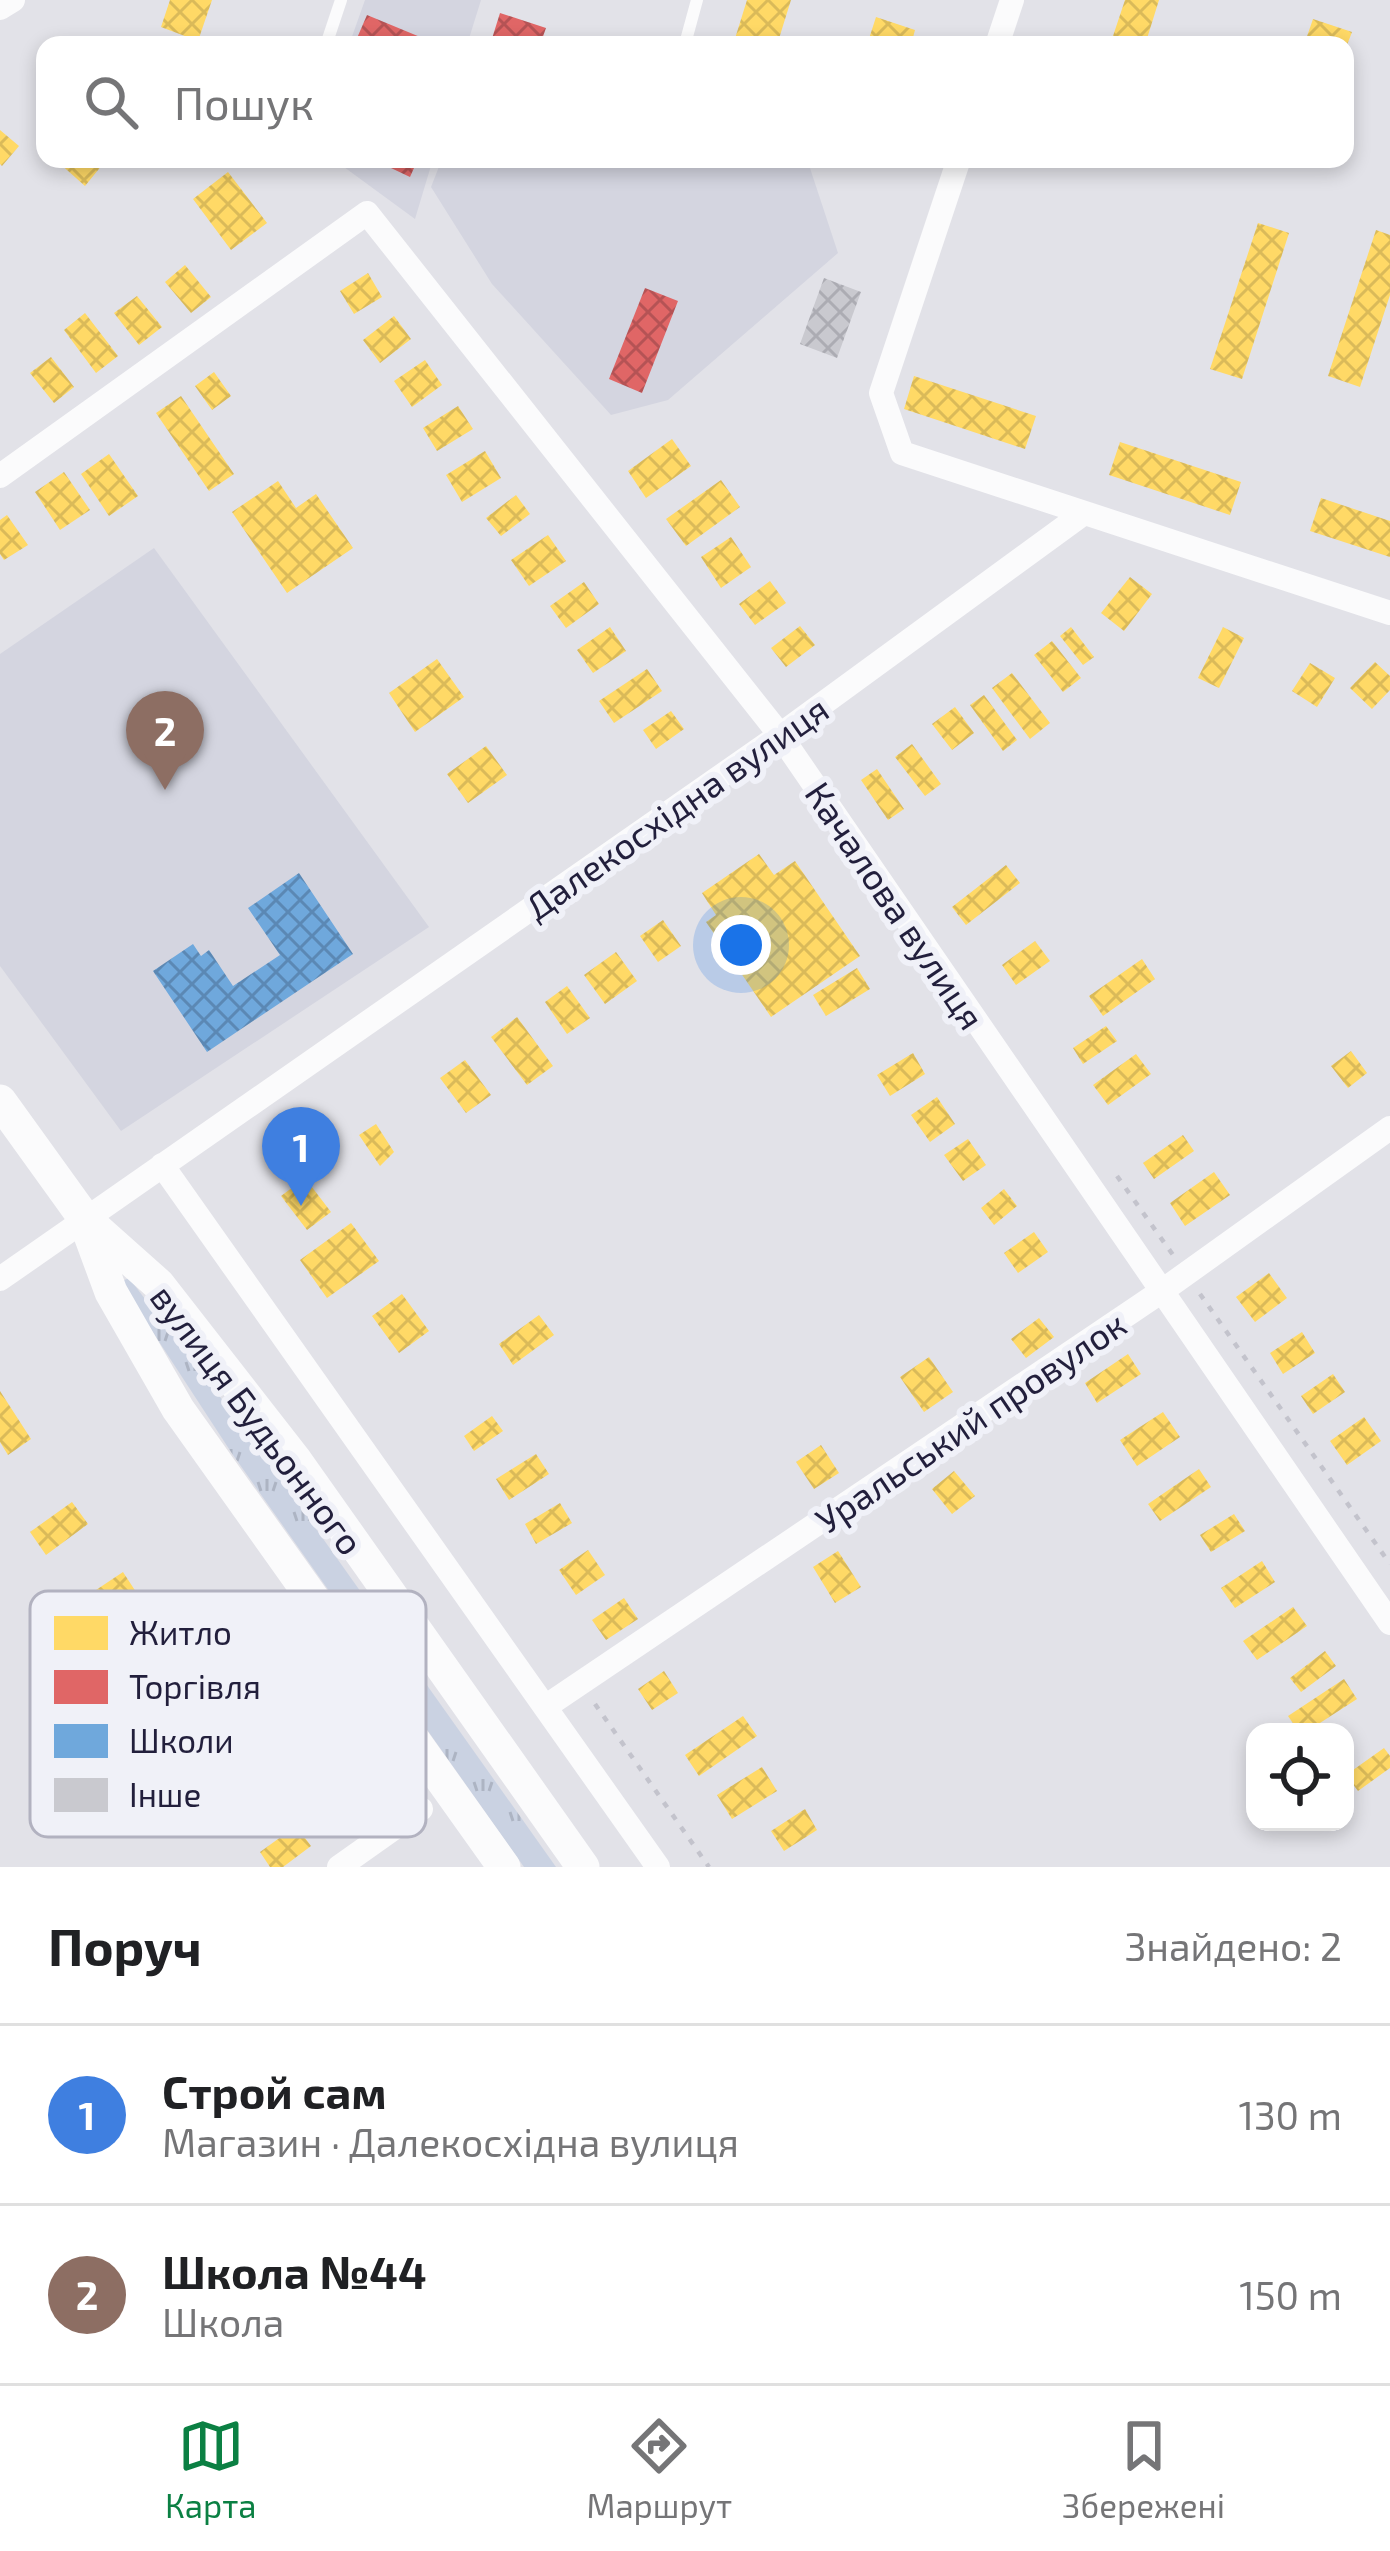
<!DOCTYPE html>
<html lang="uk">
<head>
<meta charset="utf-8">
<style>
	:root { --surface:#fff; --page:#f2f2f2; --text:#202124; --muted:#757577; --line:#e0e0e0; --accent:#0b8043 }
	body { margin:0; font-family:"Exo 2",sans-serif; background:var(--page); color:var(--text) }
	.controls { position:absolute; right:36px; bottom:36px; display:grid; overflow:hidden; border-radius:24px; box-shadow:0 6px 18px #0003 }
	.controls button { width:108px; height:108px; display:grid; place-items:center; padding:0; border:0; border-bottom:3px solid var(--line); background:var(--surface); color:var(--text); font:60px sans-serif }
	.you { position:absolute; left:741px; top:945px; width:42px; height:42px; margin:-30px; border:9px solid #fff; border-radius:50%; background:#1a73e8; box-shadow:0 0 0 18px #1a73e833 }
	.badge { display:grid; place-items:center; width:78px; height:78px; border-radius:50%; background:var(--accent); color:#fff; font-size:39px; font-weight:700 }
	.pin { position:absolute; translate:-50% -99px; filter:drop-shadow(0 3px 6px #0008) }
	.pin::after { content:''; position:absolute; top:63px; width:42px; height:36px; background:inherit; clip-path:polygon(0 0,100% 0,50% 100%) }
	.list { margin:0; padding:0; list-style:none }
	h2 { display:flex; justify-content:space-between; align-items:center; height:156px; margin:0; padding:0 48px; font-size:51px }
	h2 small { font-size:39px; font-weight:400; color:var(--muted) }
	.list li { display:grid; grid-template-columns:78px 1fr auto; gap:36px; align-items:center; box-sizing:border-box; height:180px; padding:0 48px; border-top:3px solid var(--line) }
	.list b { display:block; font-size:45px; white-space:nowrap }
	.list p { margin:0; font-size:39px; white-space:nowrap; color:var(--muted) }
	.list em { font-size:39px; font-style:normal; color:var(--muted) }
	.icon { flex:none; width:66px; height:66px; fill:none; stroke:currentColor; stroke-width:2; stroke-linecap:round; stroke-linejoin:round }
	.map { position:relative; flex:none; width:1390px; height:1867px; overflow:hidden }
	.search { position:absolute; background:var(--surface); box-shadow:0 6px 18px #0003; left:36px; right:36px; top:36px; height:132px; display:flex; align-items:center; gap:30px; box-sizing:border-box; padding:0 42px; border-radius:24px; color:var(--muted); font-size:45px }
	.sheet { height:516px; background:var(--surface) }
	nav { display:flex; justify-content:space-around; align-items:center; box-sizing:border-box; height:168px; border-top:3px solid var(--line); background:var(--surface); font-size:33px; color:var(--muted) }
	nav a { display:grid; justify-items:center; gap:6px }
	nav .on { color:var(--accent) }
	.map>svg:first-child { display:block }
	.built { fill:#d4d5e0 }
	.grass { fill:url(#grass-tufts) }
	.homes { fill:url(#homes-cross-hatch) }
	.shops { fill:url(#shops-cross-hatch) }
	.schools { fill:url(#schools-cross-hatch) }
	.building { fill:url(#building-cross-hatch) }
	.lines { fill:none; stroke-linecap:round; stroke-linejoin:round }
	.path { stroke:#c3c3cc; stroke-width:4.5; stroke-dasharray:6 9; stroke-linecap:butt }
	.service { stroke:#fbfbfc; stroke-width:12 }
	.minor { stroke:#fbfbfc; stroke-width:24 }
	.secondary { stroke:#fbfbfc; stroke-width:33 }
	.labels { text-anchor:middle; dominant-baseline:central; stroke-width:12; stroke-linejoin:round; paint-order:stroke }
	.street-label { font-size:36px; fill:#221f3c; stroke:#f0f1f8 }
	.key { fill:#f0f1f8; stroke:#b2b2c0; stroke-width:3 }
	.key-label { font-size:33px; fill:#221f3c }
</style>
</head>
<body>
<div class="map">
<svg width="1390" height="1867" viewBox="0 0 1390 1867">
	<defs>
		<pattern id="grass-tufts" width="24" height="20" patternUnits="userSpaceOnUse" patternTransform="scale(3)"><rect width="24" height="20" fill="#cad2e2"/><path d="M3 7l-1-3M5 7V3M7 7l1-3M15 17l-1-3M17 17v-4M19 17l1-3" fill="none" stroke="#adb4c3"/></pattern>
		<pattern id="homes-cross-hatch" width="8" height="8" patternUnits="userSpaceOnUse" patternTransform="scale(3)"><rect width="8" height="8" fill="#ffd966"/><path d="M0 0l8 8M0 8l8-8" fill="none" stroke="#daba59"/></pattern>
		<pattern id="shops-cross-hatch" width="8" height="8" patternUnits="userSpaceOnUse" patternTransform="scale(3)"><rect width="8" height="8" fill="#e06666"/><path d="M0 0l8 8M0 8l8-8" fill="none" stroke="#b55355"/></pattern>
		<pattern id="schools-cross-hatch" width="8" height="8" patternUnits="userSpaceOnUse" patternTransform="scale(3)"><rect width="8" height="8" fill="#6fa8dc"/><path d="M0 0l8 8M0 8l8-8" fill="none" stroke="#5b88b4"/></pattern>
		<pattern id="building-cross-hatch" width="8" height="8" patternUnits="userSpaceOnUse" patternTransform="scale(3)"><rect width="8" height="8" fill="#c9c9cf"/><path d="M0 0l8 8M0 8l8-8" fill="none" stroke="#acacb3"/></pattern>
	</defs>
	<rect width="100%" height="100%" fill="#e2e2e8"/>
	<path class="built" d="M365 0H481L467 45H349Z
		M333 159H433L415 219Z
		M442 159H807L838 253 668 400 611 415 492 284 431 187Z
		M154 548 429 927 121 1131 0 966V654Z"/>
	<path class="grass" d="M129 1278 253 1440 556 1867H524L233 1455 120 1282Z"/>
	<path class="homes" d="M170 0H212L198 41 161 27Z
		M747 0H791L777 45H733Z
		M1125 0H1159L1145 45H1110Z
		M876 17 915 30 911 45H867Z
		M1313 19 1352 32 1347 45H1304Z
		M0 130 19 146 2 166 0 164Z
		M61 159H107L85 186 58 162Z
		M228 172 267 223 231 250 193 199Z
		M1258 223 1289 233 1242 379 1210 369Z
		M1376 230 1390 235V295L1360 387 1328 376Z
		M185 265 211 297 191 313 165 282Z
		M368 273 382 297 354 314 340 291Z
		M137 296 162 327 139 345 114 313Z
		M85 313 118 356 96 373 64 330Z
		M394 316 411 339 380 363 363 340Z
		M51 357 74 387 54 403 30 373Z
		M425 360 442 385 412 407 394 381Z
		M214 372 231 396 212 410 195 386Z
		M914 376 1036 416 1025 449 904 409Z
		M181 396 234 474 209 491 156 413Z
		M458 406 473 429 437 451 423 428Z
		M672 439 691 466 646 498 628 471Z
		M1120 442 1241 482 1230 515 1109 475Z
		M485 451 501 478 462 502 446 475Z
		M109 454 138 496 109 516 81 474Z
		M64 472 90 510 60 530 35 492Z
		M721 480 740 507 686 546 666 519Z
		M278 481 296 508 316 494 353 548 287 593 232 512Z
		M516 495 530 514 501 536 486 518Z
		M1321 498 1390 521V557L1310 531Z
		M7 515 28 545 4 560 0 554V520Z
		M548 535 566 561 529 586 511 560Z
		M731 537 751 567 721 588 701 557Z
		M1130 577 1152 594 1124 631 1101 613Z
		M770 581 786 603 755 625 739 604Z
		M584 582 599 604 566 628 550 606Z
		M800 626 815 645 786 667 771 648Z
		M610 627 626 651 593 673 577 650Z
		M1071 627 1094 657 1083 665 1060 636Z
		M1223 627 1244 638 1219 688 1198 678Z
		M1052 641 1081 678 1063 692 1034 655Z
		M437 659 464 697 415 732 389 693Z
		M1375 662 1390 676V690L1372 709 1350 688Z
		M1310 663 1335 678 1317 707 1292 691Z
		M647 669 662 691 614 723 599 701Z
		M1012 673 1050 723 1030 739 992 688Z
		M984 695 1017 740 1003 751 970 705Z
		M955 707 974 733 952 750 932 724Z
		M671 711 684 729 656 749 643 730Z
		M912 744 941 784 925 796 895 757Z
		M486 746 507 775 468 803 447 774Z
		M877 769 904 809 888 820 861 780Z
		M759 854 774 875 795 861 860 956 771 1017 706 922 716 915 702 893Z
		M1006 865 1020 883 966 925 952 907Z
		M663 920 681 946 658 962 640 936Z
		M1035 941 1050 961 1016 985 1002 965Z
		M616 952 637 981 605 1004 584 975Z
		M1142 959 1155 979 1103 1016 1089 996Z
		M857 968 870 989 826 1016 813 995Z
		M567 986 590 1018 567 1034 545 1002Z
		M517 1017 553 1066 527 1085 491 1037Z
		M1106 1026 1117 1041 1083 1064 1073 1048Z
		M1351 1051 1367 1073 1348 1088 1331 1066Z
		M913 1053 925 1074 890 1096 877 1075Z
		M1136 1054 1151 1074 1108 1105 1093 1085Z
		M465 1060 491 1095 466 1113 440 1078Z
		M937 1097 955 1124 930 1142 911 1115Z
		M376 1124 394 1152 380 1166 359 1135Z
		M1183 1135 1194 1151 1154 1179 1143 1163Z
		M968 1139 986 1165 963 1181 944 1155Z
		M1214 1172 1230 1195 1185 1226 1170 1203Z
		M305 1178 331 1212 307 1230 281 1196Z
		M1004 1189 1017 1206 994 1225 981 1208Z
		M351 1223 379 1261 327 1298 300 1260Z
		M1034 1232 1048 1252 1018 1273 1004 1253Z
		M1269 1273 1287 1298 1255 1322 1236 1297Z
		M402 1294 429 1331 399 1353 372 1316Z
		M539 1315 554 1335 513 1365 499 1344Z
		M1039 1318 1054 1337 1026 1358 1011 1339Z
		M1302 1332 1315 1353 1283 1374 1270 1353Z
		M1128 1354 1141 1374 1097 1403 1085 1383Z
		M929 1357 953 1392 924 1412 900 1377Z
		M1333 1374 1345 1392 1313 1414 1301 1396Z
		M0 1391 31 1439 8 1455 0 1442Z
		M1163 1412 1180 1437 1137 1466 1120 1440Z
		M492 1416 503 1431 474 1451 464 1436Z
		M1364 1417 1381 1441 1347 1465 1330 1441Z
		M821 1445 839 1473 814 1489 796 1462Z
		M536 1454 549 1474 509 1500 496 1479Z
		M1199 1469 1211 1487 1160 1521 1148 1504Z
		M954 1471 975 1496 952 1514 932 1489Z
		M72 1502 88 1524 46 1555 30 1532Z
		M560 1503 572 1523 536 1544 525 1524Z
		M1234 1514 1245 1531 1211 1552 1200 1535Z
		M588 1550 605 1575 576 1595 559 1570Z
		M838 1551 861 1587 835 1603 813 1567Z
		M1262 1561 1275 1582 1235 1608 1221 1588Z
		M123 1572 138 1595 102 1619 87 1596Z
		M624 1598 638 1619 606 1640 592 1620Z
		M1293 1607 1307 1626 1257 1660 1243 1641Z
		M1325 1651 1336 1666 1301 1692 1290 1678Z
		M664 1671 678 1693 652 1710 638 1689Z
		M1344 1679 1357 1699 1306 1732H1299L1288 1716Z
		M743 1716 757 1736 699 1776 685 1755Z
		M1384 1748 1390 1756V1768L1358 1791 1346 1775Z
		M762 1767 777 1791 732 1819 717 1795Z
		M805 1809 817 1830 784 1851 771 1831Z
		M296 1826 311 1846 283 1867H270L260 1852Z"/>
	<path class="shops" d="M500 13 546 28 540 45H490Z
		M367 15 425 39 423 45H354Z
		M372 159H418L410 177Z
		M645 288 678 301 642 393 609 379Z"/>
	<path class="schools" d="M299 873 353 954 207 1052 153 971 193 944 201 956 209 950 233 986 280 955 248 908Z"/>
	<path class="building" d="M824 278 861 292 837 358 800 344Z"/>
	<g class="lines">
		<path class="path" d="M1117 1176 1173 1255
			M1200 1294 1390 1564
			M215 1642 345 1833
			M595 1704 709 1867"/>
		<path class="service" d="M685 44 697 0
			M326 45 341 0"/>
		<path class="minor" d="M0 8 13 0
			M997 45 1012 0
			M959 159 881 393 902 453 1390 613
			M0 476 367 213 780 735 1390 1623
			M162 1165 658 1867
			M0 1279 780 735 1084 513
			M545 1707 1162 1291 1390 1128
			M339 1867 421 1809"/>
		<path class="secondary" d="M0 1101 85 1219 158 1284 296 1461 583 1867
			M87 1227 111 1292 178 1409 504 1867"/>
	</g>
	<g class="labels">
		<g class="street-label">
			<text transform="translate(676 807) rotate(-35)">Далекосхідна вулиця</text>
			<text transform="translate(896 905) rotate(56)">Качалова вулиця</text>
			<text transform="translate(258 1419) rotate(53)">вулиця Будьонного</text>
			<text transform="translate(970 1421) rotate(-34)">Уральський провулок</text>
		</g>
	</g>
	<rect x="30" y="1591" width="396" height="246" rx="18" class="key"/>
	<rect x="54" y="1616" width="54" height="34" fill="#ffd966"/>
	<rect x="54" y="1670" width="54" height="34" fill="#e06666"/>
	<rect x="54" y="1724" width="54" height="34" fill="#6fa8dc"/>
	<rect x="54" y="1778" width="54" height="34" fill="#c9c9cf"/>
	<g class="key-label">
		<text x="129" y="1645">Житло</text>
		<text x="129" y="1699">Торгівля</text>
		<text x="129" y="1753">Школи</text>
		<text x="129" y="1807">Інше</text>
	</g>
</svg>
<div class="controls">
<button><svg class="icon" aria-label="locate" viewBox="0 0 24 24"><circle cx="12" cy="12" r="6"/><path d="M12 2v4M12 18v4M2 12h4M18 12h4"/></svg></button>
</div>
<div class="you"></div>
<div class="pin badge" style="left:301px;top:1206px;background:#3f7fe0">1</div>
<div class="pin badge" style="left:165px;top:790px;background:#8d6e63">2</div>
<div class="search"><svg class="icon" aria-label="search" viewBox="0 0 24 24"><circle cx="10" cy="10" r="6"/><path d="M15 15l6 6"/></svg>Пошук</div>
</div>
<section class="sheet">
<h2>Поруч<small>Знайдено: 2</small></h2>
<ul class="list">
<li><span class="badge" style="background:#3f7fe0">1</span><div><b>Строй сам</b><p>Магазин · Далекосхідна вулиця</p></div><em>130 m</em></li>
<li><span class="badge" style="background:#8d6e63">2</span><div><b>Школа №44</b><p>Школа</p></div><em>150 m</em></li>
</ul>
</section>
<nav>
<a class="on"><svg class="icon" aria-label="map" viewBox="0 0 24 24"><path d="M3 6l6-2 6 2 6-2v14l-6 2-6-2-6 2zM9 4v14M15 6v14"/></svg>Карта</a>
<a><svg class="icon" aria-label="directions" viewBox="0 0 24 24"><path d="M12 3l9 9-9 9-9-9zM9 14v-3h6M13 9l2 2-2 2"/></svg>Маршрут</a>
<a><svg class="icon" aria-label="saved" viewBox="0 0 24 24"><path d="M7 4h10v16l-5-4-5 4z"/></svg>Збережені</a>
</nav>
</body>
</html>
